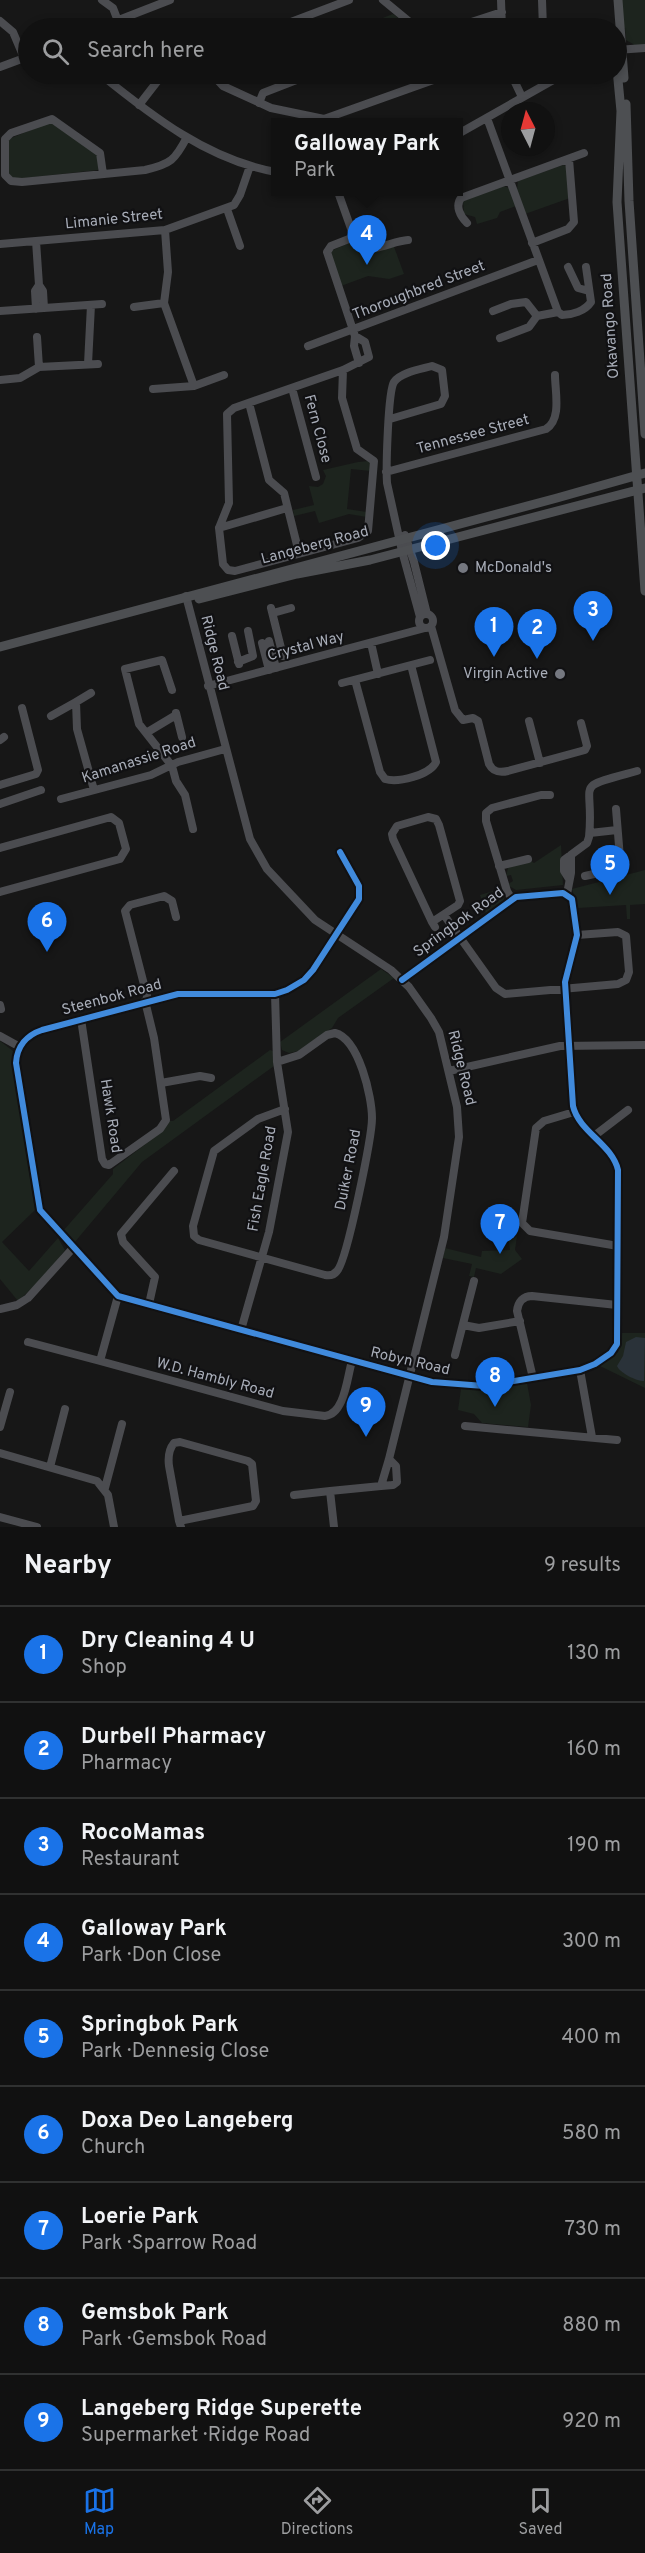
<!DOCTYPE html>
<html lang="en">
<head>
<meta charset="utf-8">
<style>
	:root { --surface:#111; --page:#1a1a1a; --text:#f1f3f6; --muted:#9c9d9f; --line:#303131; --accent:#1a73e8 }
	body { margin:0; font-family:Overpass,sans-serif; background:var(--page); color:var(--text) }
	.compass { position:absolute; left:501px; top:102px; width:54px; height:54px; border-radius:50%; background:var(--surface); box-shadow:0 3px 9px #0003; rotate:354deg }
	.you { position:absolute; left:436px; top:546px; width:21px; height:21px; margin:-15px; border:4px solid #fff; border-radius:50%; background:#1a73e8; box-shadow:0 0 0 9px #1a73e833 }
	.badge { display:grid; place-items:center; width:39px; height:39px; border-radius:50%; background:var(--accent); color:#fff; font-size:20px; font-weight:700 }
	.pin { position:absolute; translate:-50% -50px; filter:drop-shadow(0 2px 3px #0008) }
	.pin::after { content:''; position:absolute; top:32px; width:21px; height:18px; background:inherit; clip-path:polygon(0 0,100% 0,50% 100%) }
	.popup { position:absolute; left:271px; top:118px; width:192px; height:78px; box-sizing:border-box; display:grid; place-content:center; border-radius:0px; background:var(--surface); filter:drop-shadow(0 2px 4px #0005); font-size:20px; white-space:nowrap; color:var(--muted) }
	.popup b { font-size:22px; color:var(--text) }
	.popup::after { content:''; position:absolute; left:50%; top:100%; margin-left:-12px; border:12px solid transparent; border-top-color:var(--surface) }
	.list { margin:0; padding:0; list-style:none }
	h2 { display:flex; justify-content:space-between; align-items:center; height:78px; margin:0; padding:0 24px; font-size:26px }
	h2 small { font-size:20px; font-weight:400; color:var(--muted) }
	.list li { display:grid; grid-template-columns:39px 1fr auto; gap:18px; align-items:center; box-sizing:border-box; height:96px; padding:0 24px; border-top:2px solid var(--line) }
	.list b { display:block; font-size:22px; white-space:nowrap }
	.list p { margin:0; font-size:20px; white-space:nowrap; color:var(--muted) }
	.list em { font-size:20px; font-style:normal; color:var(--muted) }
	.icon { flex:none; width:33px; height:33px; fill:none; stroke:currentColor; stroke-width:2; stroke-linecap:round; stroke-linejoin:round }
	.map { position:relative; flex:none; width:645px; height:1527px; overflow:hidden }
	.search { position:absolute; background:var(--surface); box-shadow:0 3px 9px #0003; left:18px; right:18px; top:18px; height:66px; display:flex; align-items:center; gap:15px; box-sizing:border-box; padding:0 21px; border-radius:33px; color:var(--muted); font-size:22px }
	.sheet { height:942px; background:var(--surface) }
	nav { display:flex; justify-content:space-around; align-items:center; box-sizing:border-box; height:84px; border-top:2px solid var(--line); background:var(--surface); font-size:16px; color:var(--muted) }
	nav a { display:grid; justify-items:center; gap:3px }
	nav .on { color:var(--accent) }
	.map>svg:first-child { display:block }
	.green { fill:#1d241e }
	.water { fill:#2a3239 }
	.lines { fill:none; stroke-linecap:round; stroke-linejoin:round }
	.minor { stroke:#4b4c50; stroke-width:8 }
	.major { stroke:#4d4f52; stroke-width:9 }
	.cycleway-casing { stroke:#111113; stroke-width:10 }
	.cycleway { stroke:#408adc; stroke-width:6 }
	.poi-dot { fill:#757880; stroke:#111113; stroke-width:2 }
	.labels { text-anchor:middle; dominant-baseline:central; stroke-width:4.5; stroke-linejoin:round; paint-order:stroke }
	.street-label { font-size:15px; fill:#a8adb8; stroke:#111113 }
	.poi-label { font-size:15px; fill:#a8adb8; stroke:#111113; text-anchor:start }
</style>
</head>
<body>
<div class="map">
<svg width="645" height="1527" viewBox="0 0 645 1527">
	<rect width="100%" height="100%" fill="#171717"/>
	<path class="green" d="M620 0H645V46H634L633 44 626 40 625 28H623Z
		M393 14 412 28H357Z
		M50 122 96 153 99 159 98 170 15 179 8 176 9 139Z
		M563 165 566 166 570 198 525 214 517 190 518 181Z
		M504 186 509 188 516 206 500 212 497 218 477 224 475 217 464 214 463 201Z
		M349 243 364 251 393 244 404 274 389 279 368 276 341 286 330 256 331 251Z
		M369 461 372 464 371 471 351 469 347 509 367 512V517L349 514 319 523 315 511 294 516 293 510 314 505 309 486 318 487 323 484 326 476 323 470 358 462Z
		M561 845 563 885 516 890 509 886 508 884 513 881 511 875 506 876 508 868 531 861 534 863Z
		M645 870V904L630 905V919H627L626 905 578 908 572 889Z
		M503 888 505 895 503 902 486 914 480 895Z
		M381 969 394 978 338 1018 332 1028 298 1051 289 1053 282 1050 280 1042Z
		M0 1041 13 1051 12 1062 35 1210 2 1242 29 1271 58 1238 65 1250 45 1276 18 1301 0 1279Z
		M270 1050 273 1051 274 1066 142 1162 74 1243 63 1231 113 1174V1169L160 1133 169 1121H173Z
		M517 1236 515 1250 522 1259 501 1274 476 1268 474 1277 469 1276 472 1264 443 1258 445 1248 481 1257 482 1251 510 1250 509 1241Z
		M621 1333H645V1388L600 1366 618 1352Z
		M527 1383 531 1405 528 1427 482 1423 474 1414 458 1410 461 1389 487 1390Z"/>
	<path class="water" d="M636 1337 645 1338 644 1381C636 1381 620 1373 617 1366L623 1356 626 1342Z"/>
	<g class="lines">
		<path class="minor" d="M102 0 113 8 118 21
			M383 0 417 28
			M501 0 502 28
			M542 0 543 28
			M0 21 13 32 24 58
			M98 28 170 0
			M275 28 349 0
			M453 28 502 12
			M616 50 645 48
			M0 67 27 57
			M100 74C152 116 208 160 276 172
			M212 74 223 86 271 108 324 119 439 78 443 74
			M511 74 522 97
			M259 103 263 93 312 74
			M139 105 163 74
			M487 118 558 312 537 316 529 327 500 338
			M458 134 564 74
			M103 174 100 153 52 119 11 133 5 139V175L11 181 22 182 145 170C171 164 175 160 187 137
			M338 192 354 237 361 246C375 253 392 241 408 240
			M227 209 240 246
			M467 223C460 216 455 206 461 198L584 153
			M165 230 168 272 164 303 194 386
			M532 243 568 229 574 222 569 159
			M0 244 165 230 234 205 240 195 250 166
			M568 267 578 288 589 291
			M39 285 43 291 44 308
			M134 307 164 303
			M36 309 35 291 39 285 36 241
			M0 311 102 304
			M493 311 511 304 526 302 537 316
			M558 312 562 315C572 315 585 311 591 302L586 267
			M355 336 354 346 359 363
			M37 337 39 367
			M308 346 538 260
			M88 364 91 305
			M343 370 342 398 357 449 374 461 368 531 358 538 235 571 228 570 223 564 219 528 229 503 227 414 234 408 343 370 369 357 365 342 355 336 327 252 331 246 354 237
			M0 380 20 378 39 367 98 364
			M292 388 316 477
			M153 389 194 386 224 375
			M249 403 269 480 284 493 299 553
			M390 419 441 404 445 396 442 370 432 366C422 369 401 372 394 382 388 391 386 468 387 483L402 551 420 617
			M386 472 546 429C562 419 555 392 555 375
			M219 528 287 508
			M405 535 414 562 427 614
			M186 596 250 839 267 869 315 920 391 970 409 987 431 1018 439 1032 457 1107 459 1137 444 1237 389 1459 381 1486 330 1491 334 1527
			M271 608 283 656
			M273 613 291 608
			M419 621a7 7 0 1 1 14 0a7 7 0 1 1-14 0Z
			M431 626 455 710 463 720 473 718 478 721 489 764C493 772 499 773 508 771L585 750 587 746 581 723
			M232 636 239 664
			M269 641 276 668
			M262 643 269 670
			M371 643 378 674
			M238 662 253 656 248 631
			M355 680 380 772 385 779C398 783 430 775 436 762L411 665
			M342 683 430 660
			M208 686 425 628
			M172 690 162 660 125 669 139 724 172 766 176 781 185 795 193 829
			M91 693 76 702 77 729 94 790
			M176 713 182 737
			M51 716 76 702
			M529 721 540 763
			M146 733 176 715
			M0 740 4 737
			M0 785 36 774 38 770 22 708
			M61 799 151 775 178 762 225 749
			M0 804 41 790
			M590 833 617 830
			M0 848 111 817 119 823 126 849 120 859 0 892
			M340 852 359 886V899L313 970 304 980 287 990 275 994H178L42 1030C27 1035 17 1046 16 1063L40 1210 118 1296 432 1382 484 1386 580 1370 595 1364 611 1353 617 1344 618 1170C612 1144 579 1132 573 1106L565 982 577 935 572 899 563 893 516 897 402 980
			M499 866 528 859
			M585 876 612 870 619 866 620 858 616 809
			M569 879 564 871V860L587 843 589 837C595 779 570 789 637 771
			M567 894 571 873V855
			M512 899 507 891 486 821V813L492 808 541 795H550
			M444 915 496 988 505 994 618 984 626 980 629 972 626 936 618 932 577 935
			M432 922 458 905 460 901 439 825 436 819 428 817 397 826 392 834 393 839 432 922 435 927
			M148 1000 125 911 130 905 164 896 172 901 176 917
			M0 1005 1 1009
			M81 1019 102 1159 105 1164 109 1165 160 1129 166 1120 154 1038 145 1001
			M0 1036 20 1047
			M277 1062 299 1055 327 1035 335 1033C359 1039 372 1097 372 1118 372 1136 347 1261 337 1271 334 1275 330 1276 325 1275L199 1240 194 1236 193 1226 214 1151 258 1119 285 1109
			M449 1071 560 1046 645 1045
			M161 1083 200 1076 211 1078
			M574 1112 544 1121 536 1128 522 1223 530 1231 618 1246
			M594 1136 628 1110
			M118 1296 100 1361 283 1411 325 1416C345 1414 347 1377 352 1361
			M149 1304 155 1277 123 1242 121 1234 174 1171
			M0 1309 17 1305 28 1298 73 1248
			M463 1325 479 1328 520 1321
			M241 1330 269 1232 288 1132 277 1062 275 994
			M28 1342 100 1361
			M455 1355 474 1281
			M580 1370 592 1437
			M533 1378 517 1311C518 1302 523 1296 532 1296L617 1305
			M465 1426 617 1440
			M0 1427 10 1392
			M0 1453 97 1481 108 1495 114 1527
			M50 1467 65 1409
			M381 1486 393 1485 397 1482 396 1466 389 1459
			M105 1488 122 1424
			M294 1495 330 1491
			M0 1517 37 1527
			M179 1521 253 1506 256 1501 252 1464 248 1461 180 1442 174 1443C169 1449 168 1458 169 1466L179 1521 181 1527"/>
		<path class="major" d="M618 0 624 78
			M616 59 621 111 617 202 645 591
			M626 104 629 201 645 434
			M199 599 297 574 370 560 645 488
			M0 647 557 498 645 473"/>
		<defs>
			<path id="cycleway" d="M340 852 359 886V899L313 970 304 980 287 990 275 994H178L42 1030C27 1035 17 1046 16 1063L40 1210 118 1296 432 1382 484 1386 580 1370 595 1364 611 1353 617 1344 618 1170C612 1144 579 1132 573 1106L565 982 577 935 572 899 563 893 516 897 402 980"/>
		</defs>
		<use href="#cycleway" class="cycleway-casing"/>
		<use href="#cycleway" class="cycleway"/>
	</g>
	<g class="poi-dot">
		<circle cx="463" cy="568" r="6"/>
		<circle cx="560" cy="674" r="6"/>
	</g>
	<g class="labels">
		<g class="street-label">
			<text transform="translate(114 220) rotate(-6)">Limanie Street</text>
			<text transform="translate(419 291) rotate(-21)">Thoroughbred Street</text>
			<text transform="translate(611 326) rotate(-94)">Okavango Road</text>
			<text transform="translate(317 429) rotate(75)">Fern Close</text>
			<text transform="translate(473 435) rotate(-15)">Tennessee Street</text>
			<text transform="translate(315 546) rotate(-15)">Langeberg Road</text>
			<text transform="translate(306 647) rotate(-15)">Crystal Way</text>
			<text transform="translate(214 653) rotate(76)">Ridge Road</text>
			<text transform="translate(139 761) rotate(-18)">Kamanassie Road</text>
			<text transform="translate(459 923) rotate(-36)">Springbok Road</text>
			<text transform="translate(112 998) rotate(-15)">Steenbok Road</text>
			<text transform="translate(461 1068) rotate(76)">Ridge Road</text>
			<text transform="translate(110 1116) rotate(81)">Hawk Road</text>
			<text transform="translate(349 1170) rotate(-79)">Duiker Road</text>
			<text transform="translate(263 1179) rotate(-80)">Fish Eagle Road</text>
			<text transform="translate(410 1362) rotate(13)">Robyn Road</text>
			<text transform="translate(215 1379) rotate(15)">W.D. Hambly Road</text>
		</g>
		<g class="poi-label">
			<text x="475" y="568">McDonald's</text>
			<text x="548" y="674" text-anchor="end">Virgin Active</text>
		</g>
	</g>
</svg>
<svg class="compass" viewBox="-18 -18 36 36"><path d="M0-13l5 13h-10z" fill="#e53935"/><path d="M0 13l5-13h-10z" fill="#9c9d9f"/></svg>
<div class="you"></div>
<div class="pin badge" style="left:494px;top:657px">1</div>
<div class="pin badge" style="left:537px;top:659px">2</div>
<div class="pin badge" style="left:593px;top:641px">3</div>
<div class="pin badge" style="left:367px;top:265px">4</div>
<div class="popup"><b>Galloway Park</b>Park</div>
<div class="pin badge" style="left:610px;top:895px">5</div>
<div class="pin badge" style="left:47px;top:952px">6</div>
<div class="pin badge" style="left:500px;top:1254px">7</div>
<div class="pin badge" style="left:495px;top:1407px">8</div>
<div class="pin badge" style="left:366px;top:1437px">9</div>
<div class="search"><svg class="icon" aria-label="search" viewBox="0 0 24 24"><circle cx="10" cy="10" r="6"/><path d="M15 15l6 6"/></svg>Search here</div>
</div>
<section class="sheet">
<h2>Nearby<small>9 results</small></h2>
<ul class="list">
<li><span class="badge">1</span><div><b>Dry Cleaning 4 U</b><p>Shop</p></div><em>130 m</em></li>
<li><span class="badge">2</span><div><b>Durbell Pharmacy</b><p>Pharmacy</p></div><em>160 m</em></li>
<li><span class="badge">3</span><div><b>RocoMamas</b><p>Restaurant</p></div><em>190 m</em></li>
<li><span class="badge">4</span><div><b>Galloway Park</b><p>Park · Don Close</p></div><em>300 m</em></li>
<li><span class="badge">5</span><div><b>Springbok Park</b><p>Park · Dennesig Close</p></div><em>400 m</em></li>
<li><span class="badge">6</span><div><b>Doxa Deo Langeberg</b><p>Church</p></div><em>580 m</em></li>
<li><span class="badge">7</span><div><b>Loerie Park</b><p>Park · Sparrow Road</p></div><em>730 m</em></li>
<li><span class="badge">8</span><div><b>Gemsbok Park</b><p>Park · Gemsbok Road</p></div><em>880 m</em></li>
<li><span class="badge">9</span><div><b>Langeberg Ridge Superette</b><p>Supermarket · Ridge Road</p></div><em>920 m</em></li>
</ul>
</section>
<nav>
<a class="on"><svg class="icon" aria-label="map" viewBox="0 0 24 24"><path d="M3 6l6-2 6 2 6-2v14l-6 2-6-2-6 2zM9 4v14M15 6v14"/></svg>Map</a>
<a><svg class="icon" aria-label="directions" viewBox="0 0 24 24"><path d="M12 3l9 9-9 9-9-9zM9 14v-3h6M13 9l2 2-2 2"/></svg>Directions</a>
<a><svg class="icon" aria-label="saved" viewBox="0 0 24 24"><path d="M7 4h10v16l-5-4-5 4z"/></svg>Saved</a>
</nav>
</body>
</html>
